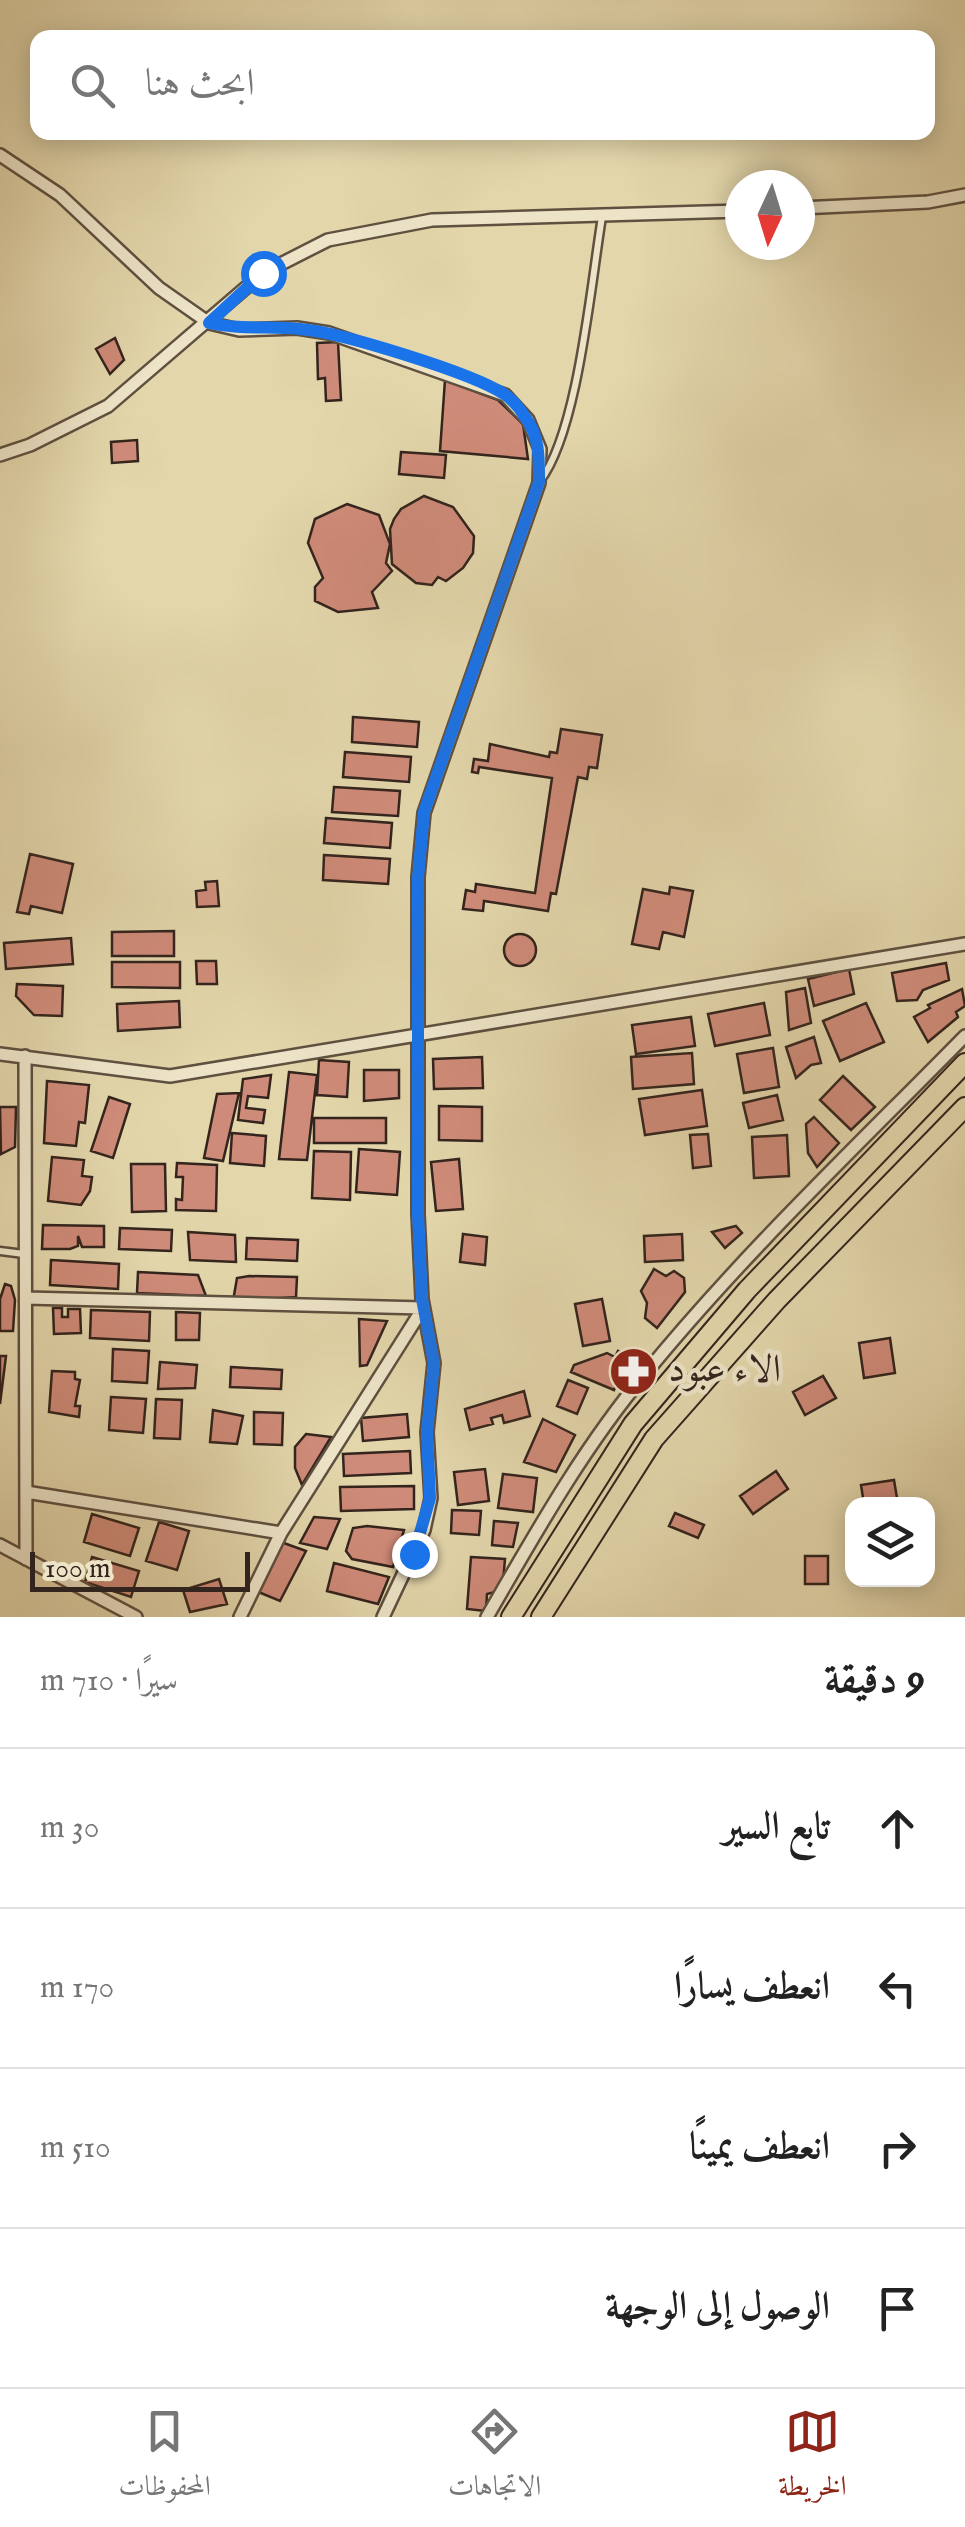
<!DOCTYPE html>
<html lang="ar">
<head>
<meta charset="utf-8">
<style>
	:root { --surface:#fff; --page:#f6f6f6; --text:#222; --muted:#767676; --line:#e0e0e0; --accent:#8f2418 }
	body { margin:0; font-family:"IM FELL English",Amiri,serif; background:var(--page); color:var(--text); direction:rtl }
	.controls { position:absolute; right:30px; bottom:30px; display:grid; overflow:hidden; border-radius:20px; box-shadow:0 5px 25px #0003 }
	.controls button { width:90px; height:90px; display:grid; place-items:center; padding:0; border:0; border-bottom:2px solid var(--line); background:var(--surface); color:var(--text); font:50px sans-serif }
	.compass { position:absolute; left:725px; top:170px; width:90px; height:90px; border-radius:50%; background:var(--surface); box-shadow:0 5px 25px #0003; rotate:184deg }
	.scale { position:absolute; left:30px; bottom:25px; width:220px; box-sizing:border-box; padding-left:10px; border:5px solid #33241d; border-top:0; font-size:28px; line-height:35px; white-space:nowrap; color:#33241d; -webkit-text-stroke:8px #ede4c8; paint-order:stroke }
	.stop { position:absolute; width:30px; height:30px; margin:-22px; border:8px solid #1a73e8; border-radius:50%; background:#fff }
	.stop.end { background:#1a73e8; border-color:#fff; box-shadow:0 2px 10px #0008 }
	.list { margin:0; padding:0; list-style:none }
	h2 { display:flex; justify-content:space-between; align-items:center; height:130px; margin:0; padding:0 40px; font-size:42px }
	h2 small { font-size:32px; font-weight:400; color:var(--muted) }
	.list li { display:grid; grid-template-columns:65px 1fr auto; gap:30px; align-items:center; box-sizing:border-box; height:160px; padding:0 40px; border-top:2px solid var(--line) }
	.list b { display:block; font-size:38px; white-space:nowrap }
	.list em { font-size:32px; font-style:normal; color:var(--muted) }
	.icon { flex:none; width:55px; height:55px; fill:none; stroke:currentColor; stroke-width:2; stroke-linecap:round; stroke-linejoin:round }
	.map { position:relative; flex:none; width:965px; height:1617px; overflow:hidden; direction:ltr }
	.search { position:absolute; background:var(--surface); box-shadow:0 5px 25px #0003; left:30px; right:30px; top:30px; height:110px; display:flex; align-items:center; gap:25px; box-sizing:border-box; padding:0 35px; border-radius:20px; color:var(--muted); font-size:38px }
	.sheet { height:770px; background:var(--surface) }
	nav { display:flex; justify-content:space-around; align-items:center; box-sizing:border-box; height:140px; border-top:2px solid var(--line); background:var(--surface); font-size:28px; color:var(--muted) }
	nav a { display:grid; justify-items:center; gap:5px }
	nav .on { color:var(--accent) }
	.map>svg:first-child { display:block }
	.building { fill:#cf8b79; stroke:#33241d; stroke-width:2.5 }
	.lines { fill:none; stroke-linecap:round; stroke-linejoin:round }
	.service-casing { stroke:#5f5040; stroke-width:11 }
	.minor-casing { stroke:#5f5040; stroke-width:16 }
	.primary-casing { stroke:#33241d; stroke-width:22 }
	.service { stroke:#ede4c8; stroke-width:6 }
	.minor { stroke:#ede4c8; stroke-width:11 }
	.primary { stroke:#e3d6ab; stroke-width:18 }
	.route { stroke:#1a73e8; stroke-width:12 }
	.labels { text-anchor:middle; dominant-baseline:central; stroke-width:9; stroke-linejoin:round; paint-order:stroke }
	.poi-label { font-size:38px; fill:#33241d; stroke:#ede4c8; text-anchor:start }
</style>
</head>
<body>
<div class="map">
<svg width="965" height="1617" viewBox="0 0 965 1617">
	<rect width="100%" height="100%" fill="#e3d6ab"/>
	<filter id="stains"><feTurbulence type="fractalNoise" baseFrequency=".002" numOctaves="4"/><feColorMatrix values="0 0 0 0 .2 0 0 0 0 .09 0 0 0 0 .02 0 0 0 .5 -.17"/></filter>
	<radialGradient id="worn" r=".72"><stop offset=".6" stop-color="#630" stop-opacity="0"/><stop offset="1" stop-color="#630" stop-opacity=".3"/></radialGradient>
	<path class="building" d="M115 338 124 360 110 374 96 349Z
		M338 342 341 400 326 401 325 378 318 379 317 343Z
		M445 380 498 400 523 424 528 459 440 451Z
		M137 440 138 461 112 463 111 442Z
		M401 452 446 455 444 478 399 474Z
		M424 496 453 507 474 536 473 553 463 568 446 581 438 577 432 585 416 583 392 564 390 529 394 519 401 509Z
		M347 504 379 515 390 544 386 563 392 571 372 592 378 608 338 612 315 601V587L323 578 308 543 315 519Z
		M353 717 419 722 417 747 352 742Z
		M561 729 602 735 597 768 589 767 587 779 578 777 556 894 551 893 548 911 484 901 483 911 463 909 466 890 475 892 476 884 535 893 552 778 479 767 478 773 472 772 474 759 488 761 490 744 549 757 550 752 557 753Z
		M345 752 411 757 409 782 343 777Z
		M334 787 400 791 398 816 332 812Z
		M326 818 392 823 390 848 324 843Z
		M30 854 73 864 62 913 31 906 29 914 17 912Z
		M324 855 390 859 388 884 323 880Z
		M217 881 219 906 197 907 196 891 206 890 205 882Z
		M670 887 693 891 684 937 663 932 659 949 632 944 643 889 669 894Z
		M174 931V956H112V932Z
		M504 950a16 16 0 1 1 32 0a16 16 0 1 1-32 0Z
		M71 938 73 964 6 969 4 943Z
		M196 961H216L217 984H197Z
		M112 962H180V988L112 987Z
		M946 963 949 980 923 990 917 1000 897 1001 892 973Z
		M849 969 854 994 814 1006 808 979Z
		M17 984 63 986 62 1016 34 1015 16 996Z
		M805 988 811 1023 789 1030 786 992Z
		M962 989 965 1006 956 1012 958 1017 928 1042 914 1017 930 1008 928 1005Z
		M179 1001 180 1027 118 1031 117 1004Z
		M764 1003 770 1035 715 1046 708 1014Z
		M866 1003 884 1042 840 1061 823 1021Z
		M691 1017 695 1046 636 1054 632 1025Z
		M814 1037 821 1063 811 1065 796 1078 786 1047Z
		M773 1048 779 1087 744 1093 737 1054Z
		M692 1053 694 1084 633 1089 631 1057Z
		M482 1057 483 1088 434 1089 433 1059Z
		M319 1060 349 1062 347 1097 317 1095Z
		M364 1070H399V1098L364 1101Z
		M289 1072 317 1075 307 1160 279 1159Z
		M271 1075 268 1098 248 1096 246 1108 265 1110 263 1123 238 1120 243 1079Z
		M843 1076 875 1107 851 1130 820 1100Z
		M47 1081 89 1085 85 1123 79 1122 76 1146 44 1143Z
		M702 1090 707 1126 645 1135 639 1099Z
		M239 1093 223 1161 204 1158 217 1094Z
		M777 1095 783 1120 749 1128 743 1103Z
		M109 1097 130 1104 113 1158 91 1151Z
		M439 1106 482 1107V1141L439 1140Z
		M0 1107H16L15 1147 1 1154Z
		M814 1117 839 1143 817 1167 808 1153 806 1124Z
		M314 1118H386V1143H314Z
		M232 1133 266 1136 264 1166 230 1163Z
		M708 1134 711 1166 693 1168 690 1135Z
		M787 1135 789 1176 754 1178 752 1137Z
		M359 1149 400 1152 397 1195 356 1192Z
		M314 1151 351 1152 350 1200 312 1198Z
		M52 1157 84 1160 82 1176 92 1177 90 1191 81 1205 48 1201Z
		M459 1159 463 1209 436 1211 431 1162Z
		M177 1163 217 1165 216 1211 176 1210V1199L182 1200 183 1177H176Z
		M131 1164H165L166 1211 132 1212Z
		M43 1225 104 1226V1247H82L78 1236V1246L70 1249H42Z
		M736 1226 742 1233 725 1248 712 1232Z
		M120 1228 172 1230 171 1251 119 1249Z
		M188 1232 235 1235 236 1262 190 1260Z
		M463 1234 487 1237 485 1265 460 1262Z
		M682 1234 683 1260 645 1262 644 1236Z
		M247 1238 298 1240 297 1261 246 1259Z
		M51 1260 119 1264 118 1289 50 1285Z
		M654 1269 666 1276 674 1271 684 1278 685 1292 657 1328 645 1318 647 1303 641 1291Z
		M138 1272 198 1275 206 1296 137 1293Z
		M249 1276 297 1277 296 1297 233 1301 237 1278Z
		M5 1284 11 1286 15 1300 13 1331H0V1299Z
		M602 1299 610 1341 583 1346 575 1304Z
		M53 1308H62V1317H68V1309H80L81 1333 54 1334Z
		M91 1310 150 1312 149 1341 90 1338Z
		M176 1312 200 1313 199 1340H176Z
		M359 1319 387 1321 367 1365 360 1366Z
		M890 1338 895 1373 864 1378 859 1343Z
		M113 1349 149 1351 147 1383 112 1381Z
		M618 1351 629 1356 614 1390 571 1372 574 1365 607 1353 615 1357Z
		M0 1356H6L0 1404Z
		M160 1362 197 1365 195 1388 158 1389Z
		M231 1367 282 1370 281 1389 230 1387Z
		M52 1371 75 1372V1379L80 1380 75 1406H80L79 1417 49 1412Z
		M823 1376 836 1398 805 1415 793 1392Z
		M568 1380 588 1388 577 1414 557 1406Z
		M524 1391 530 1416 504 1423 502 1415 491 1418 493 1424 470 1430 465 1409Z
		M111 1397 146 1399 143 1433 109 1430Z
		M156 1399 182 1400 180 1439 154 1438Z
		M213 1410 243 1416 237 1444 210 1442Z
		M254 1412 283 1413 282 1445 254 1444Z
		M407 1414 409 1437 363 1441 361 1418Z
		M543 1419 575 1435 556 1472 524 1462Z
		M306 1434 331 1437 302 1485 295 1468V1447Z
		M410 1451 411 1473 344 1476 343 1454Z
		M485 1469 489 1501 458 1505 454 1472Z
		M776 1471 788 1489 753 1514 740 1496Z
		M503 1474 537 1478 533 1512 498 1508Z
		M894 1480 898 1504H864L861 1485Z
		M414 1486V1509L341 1511 340 1487Z
		M452 1510 481 1511 479 1535 451 1533Z
		M675 1513 704 1525 698 1538 669 1526Z
		M92 1514 139 1528 130 1556 84 1542Z
		M314 1517 340 1519 327 1549 300 1543Z
		M494 1521 518 1523 513 1547 492 1545Z
		M159 1522 189 1531 177 1570 146 1561Z
		M367 1526 404 1530 393 1567 352 1559 346 1551 353 1528Z
		M281 1542 306 1551 280 1601 256 1591Z
		M805 1556H828V1584H805Z
		M92 1557 139 1571 131 1597 85 1582Z
		M471 1557 505 1559 503 1582 499 1591 487 1594 486 1611 467 1609Z
		M334 1563 389 1577 378 1604 327 1591Z
		M219 1579 227 1604 190 1612 183 1590Z"/>
	<g class="lines">
		<defs>
			<path id="service" d="M540 481C578 432 591 283 602 217
				M0 1251 24 1254"/>
			<path id="minor" d="M0 155 60 195 159 288 209 323 239 330 297 328 329 333 505 395 528 420 540 449 539 483 424 813 418 877V1214L422 1299 434 1363 427 1432 431 1498 424 1530 383 1617
				M800 208 928 202 965 195
				M0 455 30 445 108 406 263 273 328 240 432 220 740 211
				M0 1054 170 1076 965 944
				M25 1056 26 1559
				M26 1298 423 1308
				M26 1492 281 1533
				M0 1545 136 1617
				M240 1617 281 1533 423 1308
				M487 1617C535 1534 583 1448 645 1374 743 1254 857 1146 965 1036"/>
			<path id="primary" d="M511 1617 633 1424 747 1290 965 1063
				M541 1617 654 1439 777 1300 965 1107"/>
		</defs>
		<use href="#service" class="service-casing"/>
		<use href="#minor" class="minor-casing"/>
		<use href="#primary" class="primary-casing"/>
		<use href="#service" class="service"/>
		<use href="#minor" class="minor"/>
		<use href="#primary" class="primary"/>
	</g>
	<g class="lines">
		<path class="route" d="M263 273 209 323C240 330 269 326 300 329 340 332 472 373 504 394 512 399 520 409 525 417 540 436 539 459 539 482L424 812 418 878V1214L422 1299 434 1363 427 1432 430 1498 414 1554"/>
	</g>
	<defs>
		<symbol id="pharmacy-disc" viewBox="-11 -11 22 22"><circle r="9.5" fill="#8f2418" stroke="#ede4c8"/><path d="M-2-6h4v4h4v4h-4v4h-4v-4h-4v-4h4Z" fill="#fff"/></symbol>
	</defs>
	<g fill-rule="evenodd">
		<use href="#pharmacy-disc" x="606" y="1344" width="55" height="55"/>
	</g>
	<g class="labels">
		<g class="poi-label">
			<text x="668" y="1371">الاء عبود</text>
		</g>
	</g>
	<rect width="100%" height="100%" filter="url(#stains)"/>
	<rect width="100%" height="100%" fill="url(#worn)"/>
</svg>
<div class="controls">
<button><svg class="icon" aria-label="layers" viewBox="0 0 24 24"><path d="M12 4l9 5-9 5-9-5zM3 14l9 5 9-5"/></svg></button>
</div>
<svg class="compass" viewBox="-18 -18 36 36"><path d="M0-13l5 13h-10z" fill="#e53935"/><path d="M0 13l5-13h-10z" fill="#767676"/></svg>
<div class="scale">100 m</div>
<div class="stop" style="left:263px;top:273px"></div>
<div class="stop end" style="left:414px;top:1554px"></div>
<div class="search"><svg class="icon" aria-label="search" viewBox="0 0 24 24"><circle cx="10" cy="10" r="6"/><path d="M15 15l6 6"/></svg>ابحث هنا</div>
</div>
<section class="sheet">
<h2>9 دقيقة<small>سيرًا · 710 m</small></h2>
<ul class="list">
<li><svg class="icon" aria-label="ahead" viewBox="0 0 24 24"><path d="M12 20V5M6 11l6-6 6 6"/></svg><div><b>تابع السير</b></div><em>30 m</em></li>
<li><svg class="icon" aria-label="left" viewBox="0 0 24 24"><path d="M17 20v-9H6M10 6l-5 5 5 5"/></svg><div><b>انعطف يسارًا</b></div><em>170 m</em></li>
<li><svg class="icon" aria-label="right" viewBox="0 0 24 24"><path d="M7 20v-9h11M14 6l5 5-5 5"/></svg><div><b>انعطف يمينًا</b></div><em>510 m</em></li>
<li><svg class="icon" aria-label="arrive" viewBox="0 0 24 24"><path d="M6 21V4h12l-3 4 3 4H6"/></svg><div><b>الوصول إلى الوجهة</b></div></li>
</ul>
</section>
<nav>
<a class="on"><svg class="icon" aria-label="map" viewBox="0 0 24 24"><path d="M3 6l6-2 6 2 6-2v14l-6 2-6-2-6 2zM9 4v14M15 6v14"/></svg>الخريطة</a>
<a><svg class="icon" aria-label="directions" viewBox="0 0 24 24"><path d="M12 3l9 9-9 9-9-9zM9 14v-3h6M13 9l2 2-2 2"/></svg>الاتجاهات</a>
<a><svg class="icon" aria-label="saved" viewBox="0 0 24 24"><path d="M7 4h10v16l-5-4-5 4z"/></svg>المحفوظات</a>
</nav>
</body>
</html>
